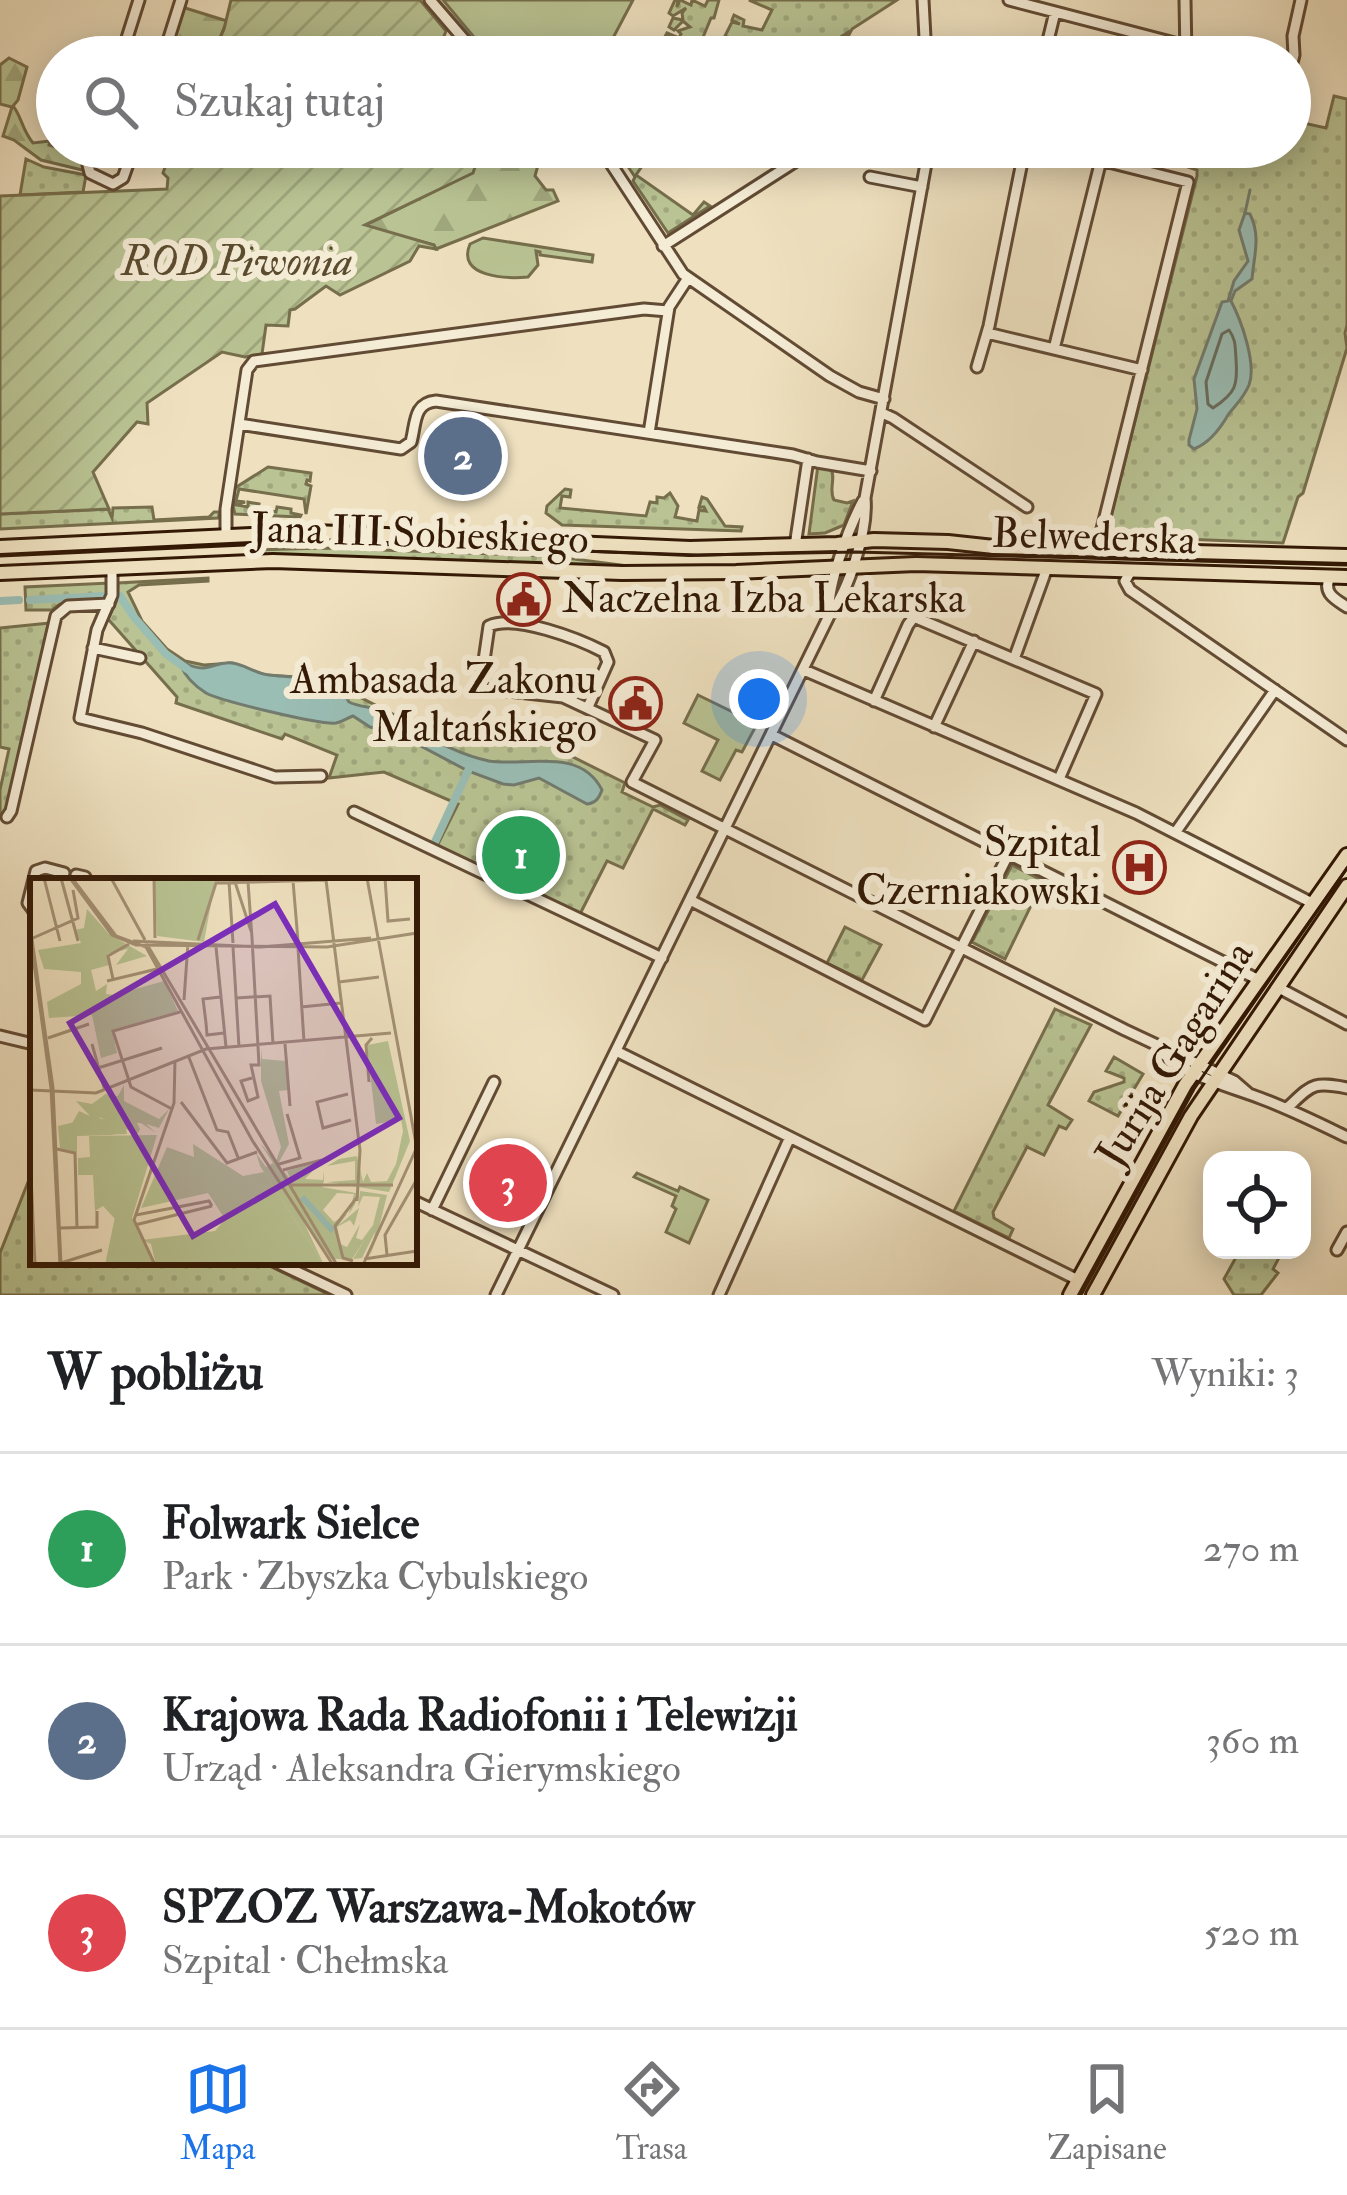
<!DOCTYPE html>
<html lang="pl">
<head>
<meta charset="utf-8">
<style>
	:root { --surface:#fff; --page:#f6f6f6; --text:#202124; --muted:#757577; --line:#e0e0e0; --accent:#1a73e8 }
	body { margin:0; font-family:"IM FELL Double Pica",serif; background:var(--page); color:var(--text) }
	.controls { position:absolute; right:36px; bottom:36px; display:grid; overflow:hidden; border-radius:24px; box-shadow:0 6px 30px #0003 }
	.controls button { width:108px; height:108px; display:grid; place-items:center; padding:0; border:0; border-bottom:3px solid var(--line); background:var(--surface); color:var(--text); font:60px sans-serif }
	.you { position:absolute; left:759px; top:699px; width:42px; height:42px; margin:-30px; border:9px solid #fff; border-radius:50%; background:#1a73e8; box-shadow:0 0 0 18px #1a73e833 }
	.badge { display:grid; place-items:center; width:78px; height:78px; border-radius:50%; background:var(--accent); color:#fff; font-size:39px; font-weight:700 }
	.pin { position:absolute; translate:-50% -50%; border:6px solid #fff; box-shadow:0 3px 12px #0006 }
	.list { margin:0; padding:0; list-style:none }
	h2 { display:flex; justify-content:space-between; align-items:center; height:156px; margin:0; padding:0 48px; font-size:51px }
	h2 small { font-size:39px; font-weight:400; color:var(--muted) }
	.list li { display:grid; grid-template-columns:78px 1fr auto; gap:36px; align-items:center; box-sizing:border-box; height:192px; padding:0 48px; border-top:3px solid var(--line) }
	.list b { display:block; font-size:45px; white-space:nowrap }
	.list p { margin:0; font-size:39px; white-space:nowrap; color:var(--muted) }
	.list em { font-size:39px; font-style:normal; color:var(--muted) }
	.icon { flex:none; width:66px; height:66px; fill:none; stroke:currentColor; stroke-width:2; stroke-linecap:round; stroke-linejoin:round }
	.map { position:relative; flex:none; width:1347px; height:1295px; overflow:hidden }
	.search { position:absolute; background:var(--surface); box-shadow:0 6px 30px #0003; left:36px; right:36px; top:36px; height:132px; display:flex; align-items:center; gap:30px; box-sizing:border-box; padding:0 42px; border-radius:66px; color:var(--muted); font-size:45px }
	.sheet { height:732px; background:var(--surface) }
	nav { display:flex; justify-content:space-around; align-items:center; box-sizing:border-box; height:168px; border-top:3px solid var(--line); background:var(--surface); font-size:33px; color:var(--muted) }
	nav a { display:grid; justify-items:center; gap:6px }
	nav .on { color:var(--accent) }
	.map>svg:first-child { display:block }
	.grass { fill:url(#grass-dots); stroke:#766e4c; stroke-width:3 }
	.forest { fill:url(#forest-firs); stroke:#766e4c; stroke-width:3 }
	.garden { fill:url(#garden-furrows); stroke:#766e4c; stroke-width:3 }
	.pitch { fill:#b9c393; stroke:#766e4c; stroke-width:3 }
	.water { fill:#9abdb4; stroke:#717b6e; stroke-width:3 }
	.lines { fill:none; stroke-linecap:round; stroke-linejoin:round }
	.shore { stroke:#666b5c; stroke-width:3 }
	.stream { stroke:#717b6e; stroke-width:3 }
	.canal { stroke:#9abdb4; stroke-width:8 }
	.minor-casing { stroke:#624b34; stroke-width:15 }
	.major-casing { stroke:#331905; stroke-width:18 }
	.minor { stroke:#f5ecd6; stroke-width:9 }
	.major { stroke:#efe1c0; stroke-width:12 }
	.tram { stroke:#331905; stroke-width:3 }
	.labels { text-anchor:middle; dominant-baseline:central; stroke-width:12; stroke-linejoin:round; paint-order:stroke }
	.park-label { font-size:42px; font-style:italic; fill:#5b4c30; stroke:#f5ecd6 }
	.street-label { font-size:42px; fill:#331905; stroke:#f5ecd6 }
	.poi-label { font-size:42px; fill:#331905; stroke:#f5ecd6; text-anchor:end }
	.inset-river { fill:none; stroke:#9abdb4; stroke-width:6 }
	.inset-road { fill:none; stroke:#a49175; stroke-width:3 }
	.view { fill:#7b2cbf; fill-opacity:0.15; stroke:#7b2cbf; stroke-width:6 }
	.inset-edge { fill:none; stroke:#331905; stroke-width:6 }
</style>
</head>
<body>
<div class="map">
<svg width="1347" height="1295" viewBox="0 0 1347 1295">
	<defs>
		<pattern id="grass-dots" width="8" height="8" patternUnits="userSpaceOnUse" patternTransform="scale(3)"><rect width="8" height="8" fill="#b9c393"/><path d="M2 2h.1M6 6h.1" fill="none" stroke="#a0a77d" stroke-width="1.8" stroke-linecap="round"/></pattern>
		<pattern id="forest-firs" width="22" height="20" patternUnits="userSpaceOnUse" patternTransform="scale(3)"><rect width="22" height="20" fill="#b9c393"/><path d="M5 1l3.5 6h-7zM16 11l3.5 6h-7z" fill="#a0a77d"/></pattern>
		<pattern id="garden-furrows" width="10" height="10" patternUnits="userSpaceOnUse" patternTransform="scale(3)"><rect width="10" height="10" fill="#b9c393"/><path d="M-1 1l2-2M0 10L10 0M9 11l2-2" fill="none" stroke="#a0a77d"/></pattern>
	</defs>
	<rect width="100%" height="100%" fill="#efe1c0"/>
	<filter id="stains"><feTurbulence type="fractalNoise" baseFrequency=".00167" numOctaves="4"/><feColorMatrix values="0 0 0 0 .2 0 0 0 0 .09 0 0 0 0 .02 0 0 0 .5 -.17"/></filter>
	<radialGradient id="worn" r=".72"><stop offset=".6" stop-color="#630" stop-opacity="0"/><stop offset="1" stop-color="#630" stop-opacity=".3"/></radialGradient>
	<path class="grass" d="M675 0H678L677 7 680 0 691 5 692 0 705 6 708 0H719L714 18H711L699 47 715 53 724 42H728L730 38 725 36 732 22 740 24 732 20 734 15 744 20 743 26 762 30 772 10 749 0H897L852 29 844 44 863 57H849L832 45 850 31 809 57H702L694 52 689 57H683L690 43 667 34 663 40 667 33 679 38 681 34 678 31 690 27 683 21 674 30 669 27 673 18 683 20 682 13 686 8 673 16 669 13Z
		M1334 96 1347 99V325L1345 333 1347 348 1303 493 1298 497 1283 543 1106 536 1197 176V170L1185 166 1188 147H1290V120L1326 128Z
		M615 147H665L647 159 636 175 693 215 704 202 710 206 668 233 633 181 635 177Z
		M26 159 44 167 86 175 83 192 20 195Z
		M818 465 830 467C837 478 828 489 834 500L847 503 853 501 844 525 825 533 809 534Z
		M268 467 311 473 310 481 307 480 306 484 311 486 306 514 304 499 239 489 236 501 245 502 237 505 248 507V502L259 504 258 508 276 512 277 507 291 509V513L301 515 300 517 235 514 233 506 236 504 233 501 235 488Z
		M565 489 571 490 570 497 562 496 560 508 646 516 650 502 657 503V497L664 498 670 493 678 506 675 517 697 521 699 510 706 511 704 507H699L702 497 707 499 725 526 742 527 741 531 562 525 546 513 547 506Z
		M152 507 154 520 209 517 214 512H220L218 518 0 529V514L108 509 112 518 113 508Z
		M323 548 551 556 629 566 630 569 250 557V550Z
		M208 578V581L139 585 128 592 142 621 167 649 185 661 204 665 232 663 265 675 297 677 342 688 449 743 453 736 549 745 625 783 622 792 653 807 660 805 688 820 685 825 653 809 623 868 607 861 579 916 435 850 458 804 384 772 329 778 337 755 285 734 282 739 176 703 177 697 108 619 117 600 118 583Z
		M110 583V591L105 601 60 604 52 610H26L25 587Z
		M50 623 9 808 6 813H0V790L9 749 0 747V628Z
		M1012 865 1043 881 1005 959 972 942Z
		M845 927 881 945 862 980 827 963Z
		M1055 1009 1091 1025 1048 1105 1072 1120 1066 1129 1059 1126 1044 1155 1027 1147 993 1212 994 1218 1013 1229 1009 1238 954 1211Z
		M1114 1057 1143 1074 1118 1116 1089 1101 1094 1092 1124 1082V1078L1106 1071Z
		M32 1172 33 1262H261L330 1295H0V1253Z
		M1240 1250H1283L1273 1269 1278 1273 1261 1295H1234L1224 1279Z"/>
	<path class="forest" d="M182 7 227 21 212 57H167Z
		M9 58 27 67 18 100 13 106C21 115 22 130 33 143L50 141 49 145 87 156 82 170 41 160 14 140 3 136 12 107 0 104V65Z
		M482 147H543L535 176 546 190H553L558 201 436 249 434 245 364 226 472 173Z"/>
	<path class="garden" d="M231 0H420L446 31 436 57H212L224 29Z
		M172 147H482L473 173 365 225 434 245 436 249 419 246 410 261 340 295 326 286 295 309 290 310 288 326 266 325 262 354 245 357 222 352 147 403 148 424 137 422 93 472 109 509 0 514V196L167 189 168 178 163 173Z"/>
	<path class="pitch" d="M443 0H633L603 57H498L478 42Z
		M483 238 593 255 592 262 540 255V252L536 251 538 265 528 277C506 279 456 277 470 244Z
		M698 695 757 724 742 752 736 750 720 780 702 771 718 740 684 723Z
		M637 1173 678 1191 680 1187 708 1200 689 1243 666 1232 676 1209 672 1206 676 1196 634 1177Z"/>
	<path class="water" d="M1245 213 1250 214C1261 237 1254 255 1252 279L1235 291 1231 301C1241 320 1257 364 1249 385 1243 399 1236 404 1228 415 1220 429 1209 443 1194 449L1189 445V440L1197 409 1194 379 1222 302 1228 301 1234 281 1248 261 1239 230Z
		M184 663C210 675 212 661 232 663 244 664 256 674 269 675 294 678 336 676 349 702 359 707 367 706 377 709 385 711 394 719 401 723 428 737 459 755 489 761 525 767 580 746 602 790 599 798 596 803 587 804L539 778 514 785 503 784 468 771 396 733 370 727 353 716C347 718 342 722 336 723 320 725 221 701 206 693 195 686 186 678 181 666Z"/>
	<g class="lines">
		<path class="shore" d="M1229 330C1236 340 1235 346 1236 359 1238 385 1236 393 1213 408L1208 404 1206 382 1222 334Z"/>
		<path class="stream" d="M438 0 477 44 493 57
			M606 147 624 176
			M1245 213 1250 190"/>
		<path class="canal" d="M120 596 134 617 166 654 187 669
			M30 600 105 596
			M0 601 19 600
			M434 844 468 771 471 764 468 762"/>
		<defs>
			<path id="minor" d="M430 0 467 43 483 57
				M923 0 926 57
				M1009 0 1186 46
				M1185 0 1186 57
				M121 57 139 0
				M163 57 181 0
				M1044 57 1055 12
				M1290 71 1294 55 1293 36 1301 0
				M94 147 88 165 90 173 113 184 123 178 134 147
				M600 147 683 274 830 376 859 392 884 399
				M886 147 893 148
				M1049 147 1188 182 1097 549
				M870 177 922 187
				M663 246 818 147
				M987 333 1142 370
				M1054 349 1101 160
				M977 367 989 326 1025 147
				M882 413 893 418 1027 507
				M239 424 401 449 411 442C416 424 413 403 436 401L793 455 817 462 871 471
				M649 433 669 307 688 278
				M226 535V509L247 370 254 361 644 309 668 311
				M795 546 808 459
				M112 568V595L97 630 80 718 142 733 275 777 321 776
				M1131 571 1125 581 1130 590 1347 740
				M1330 577C1322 593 1335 599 1347 607
				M829 616C826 587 849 527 863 501
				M93 648 140 658
				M1014 659 1047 568
				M804 670 1136 813 1312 903
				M874 701 908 625 914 617 1096 694 1059 779
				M588 707 608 662 604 652C579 639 515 614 489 626L480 688 563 697 655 740 632 782 1125 1030 1234 1081 1249 1094
				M934 727 974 641
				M772 735 1259 980
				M354 812 662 958
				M7 817 11 811 56 616 68 606 109 604
				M1175 833 1275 690
				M76 875 85 877 84 881
				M690 900 925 1020 1009 853
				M33 910 28 903 36 871 45 868 64 873
				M1279 988 1347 1024
				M0 1036 33 1044
				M1157 1048C1184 1076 1226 1085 1260 1098 1290 1109 1318 1123 1347 1137
				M616 1051 1078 1280
				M1287 1108C1312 1085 1312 1081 1347 1088
				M414 1201 613 1295
				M432 1210 494 1082
				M1337 1250 1347 1232
				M276 1262 346 1295
				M496 1295 829 616C849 590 868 531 865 498L929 147
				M719 1295 790 1137"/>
			<path id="major" d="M0 547 315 532 690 548 837 544 874 540 948 542 994 547 1347 556
				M0 573 273 561 622 573 736 572 916 564 1347 577
				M1070 1295 1185 1085 1347 855
				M1093 1295 1191 1116 1347 886"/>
		</defs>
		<use href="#minor" class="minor-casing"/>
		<use href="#major" class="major-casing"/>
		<use href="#minor" class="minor"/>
		<use href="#major" class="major"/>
		<path class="tram" d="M0 556 313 542 698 555 856 552 1347 565
			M1081 1295 1194 1089 1347 868"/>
	</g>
	<defs>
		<symbol id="civic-ring" viewBox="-11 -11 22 22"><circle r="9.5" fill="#f5ecd6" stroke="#8f2418" stroke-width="1.5"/><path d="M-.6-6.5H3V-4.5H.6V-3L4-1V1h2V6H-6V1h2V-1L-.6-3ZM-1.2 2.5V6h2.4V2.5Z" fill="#8f2418"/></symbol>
		<symbol id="hospital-ring" viewBox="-11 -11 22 22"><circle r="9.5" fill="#f5ecd6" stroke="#8f2418" stroke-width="1.5"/><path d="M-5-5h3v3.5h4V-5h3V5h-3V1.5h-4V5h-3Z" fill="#8f2418"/></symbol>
	</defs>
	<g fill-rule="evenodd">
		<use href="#civic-ring" x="494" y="570" width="59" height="59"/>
		<use href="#civic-ring" x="606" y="674" width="59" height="59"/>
		<use href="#hospital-ring" x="1110" y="838" width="59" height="59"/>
	</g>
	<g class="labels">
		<g class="park-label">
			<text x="237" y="262">ROD Piwonia</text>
		</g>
		<g class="street-label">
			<text transform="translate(420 534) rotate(2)">Jana III Sobieskiego</text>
			<text transform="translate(1094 537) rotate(2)">Belwederska</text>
			<text transform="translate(1175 1054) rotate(-58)">Jurija Gagarina</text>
		</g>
		<g class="poi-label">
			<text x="562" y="599" text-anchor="start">Naczelna Izba Lekarska</text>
			<text x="597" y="680">Ambasada Zakonu<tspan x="597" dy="48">Maltańskiego</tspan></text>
			<text x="1101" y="843">Szpital<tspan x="1101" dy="48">Czerniakowski</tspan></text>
		</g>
	</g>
	<g transform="translate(30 878)">
		<rect width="387" height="387" fill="#efe1c0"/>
		<path d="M124 0H216L217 1 185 4 174 64 127 58ZM57 31 79 56 117 78 86 87 98 71 77 76 79 87 61 92 66 113 77 106 76 116 84 117 134 103 148 133 82 152 87 175 71 180 62 137 19 140 17 124 51 106V94L14 91 8 72 51 65 45 52 54 50ZM358 163 380 263 359 314 297 304 325 302V283L297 288 309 281 327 278 333 304 337 295 341 304 357 303 366 286 373 253 371 242 346 246 337 167ZM231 170 232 181 256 183 258 212 249 213 259 266 248 286 261 302 257 293 292 283 275 301 293 302 294 292V303L292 309 326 315 325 326 319 336 324 316 307 315 293 332 304 344 317 336 309 347 329 330 324 348 320 342 307 349 310 366 317 369 330 346 326 360 332 362 343 347 350 319 333 318 328 329 330 313 357 317 349 350 355 338 340 378 345 354 332 380 323 381 336 360 322 381H301L268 332 294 387 230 288 226 275 236 289 243 285 230 265 246 283 251 269 231 203ZM94 207V223L129 241 139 231 129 250 116 246 126 255 111 245H107L110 251 108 255H105L69 239 83 257 47 258V274L30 270 28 248 66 239 75 216 88 218ZM86 334 102 340 124 387H75Z" fill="#b9c393"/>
		<path d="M77 215 67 240 95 245 97 256 74 257V250H67L71 257 59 251 52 258 43 247 35 258 49 233 60 238 46 223 62 226Z" fill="#b9c393"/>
		<path d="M163 266 213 298 234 294 294 387H126L121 366 112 362 185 353 195 341 178 315 111 330 137 269 164 279Z" fill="#b9c393"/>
		<path d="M127 257 102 340 86 342 73 328 65 333 63 297H48V280L60 279 59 258Z" fill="#b9c393"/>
		<path class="inset-river" d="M272 319 303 353"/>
		<path class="inset-road" d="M14 0 30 63M31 0 48 63M40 0 82 57 106 67 297 69 387 55M42 0 86 58 116 69 222 262 303 387M81 0 115 62M124 0 125 60M337 0 387 271M355 0 358 43 380 41M296 2 330 272 327 323M263 3 268 63M199 4 203 65M205 4 221 53M218 4 222 60M0 47 23 210 31 387M0 56 21 210 30 387M3 60 48 40 43 12M168 62 186 5 296 2M103 63 231 69 341 60M115 63 307 387M186 69 196 169M203 69 209 169M268 70 274 164M83 101 78 78 99 66M77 103 127 91M309 104 349 99M190 119 173 121 176 145 177 157 194 155M206 120 240 118 243 166M154 122 158 65M271 129 311 125M18 160 59 146M62 166 75 213M255 166 260 228M158 177 187 252 198 254 209 282M68 190 132 170M222 200 211 203 218 223 228 219 221 187H229L222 60M339 204 336 167 342 160M0 212 66 215 176 171 361 155M318 216 287 224 293 250 321 242M151 224 197 285 227 274M142 231 101 209 83 153 150 134M27 271 45 275 47 350M0 275 5 387M246 287 270 280 257 236M253 292 292 282M259 307H363M106 337 179 323 182 328M105 347 182 328M30 350 67 349V333M357 377 355 357 387 301M334 381 387 373M323 383 313 380 305 348 328 318M31 385 72 372M125 387 104 342 144 225 145 182M333 387 387 269"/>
		<path class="view" d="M245 26 369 240 163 358 40 145Z"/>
		<rect width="387" height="387" class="inset-edge"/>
	</g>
	<rect width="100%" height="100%" filter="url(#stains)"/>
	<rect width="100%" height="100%" fill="url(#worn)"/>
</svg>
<div class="controls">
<button><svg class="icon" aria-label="locate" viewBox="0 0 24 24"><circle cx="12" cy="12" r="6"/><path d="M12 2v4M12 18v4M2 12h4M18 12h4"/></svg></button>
</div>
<div class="you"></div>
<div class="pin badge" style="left:521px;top:855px;background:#2e9e5b">1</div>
<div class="pin badge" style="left:463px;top:456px;background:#5c6f8a">2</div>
<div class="pin badge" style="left:508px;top:1183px;background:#e0444e">3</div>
<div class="search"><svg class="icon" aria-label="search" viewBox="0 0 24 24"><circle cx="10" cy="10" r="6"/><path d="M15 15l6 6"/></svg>Szukaj tutaj</div>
</div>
<section class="sheet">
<h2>W pobliżu<small>Wyniki: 3</small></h2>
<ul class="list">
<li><span class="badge" style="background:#2e9e5b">1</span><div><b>Folwark Sielce</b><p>Park · Zbyszka Cybulskiego</p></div><em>270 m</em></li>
<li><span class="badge" style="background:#5c6f8a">2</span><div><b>Krajowa Rada Radiofonii i Telewizji</b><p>Urząd · Aleksandra Gierymskiego</p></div><em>360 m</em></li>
<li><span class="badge" style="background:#e0444e">3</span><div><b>SPZOZ Warszawa-Mokotów</b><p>Szpital · Chełmska</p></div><em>520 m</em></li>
</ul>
</section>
<nav>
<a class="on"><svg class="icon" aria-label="map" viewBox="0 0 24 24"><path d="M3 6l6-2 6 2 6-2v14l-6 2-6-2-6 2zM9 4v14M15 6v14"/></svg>Mapa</a>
<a><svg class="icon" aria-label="directions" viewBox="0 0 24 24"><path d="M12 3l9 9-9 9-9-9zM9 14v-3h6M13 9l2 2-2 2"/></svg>Trasa</a>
<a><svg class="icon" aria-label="saved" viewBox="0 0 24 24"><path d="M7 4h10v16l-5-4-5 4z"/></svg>Zapisane</a>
</nav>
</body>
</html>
